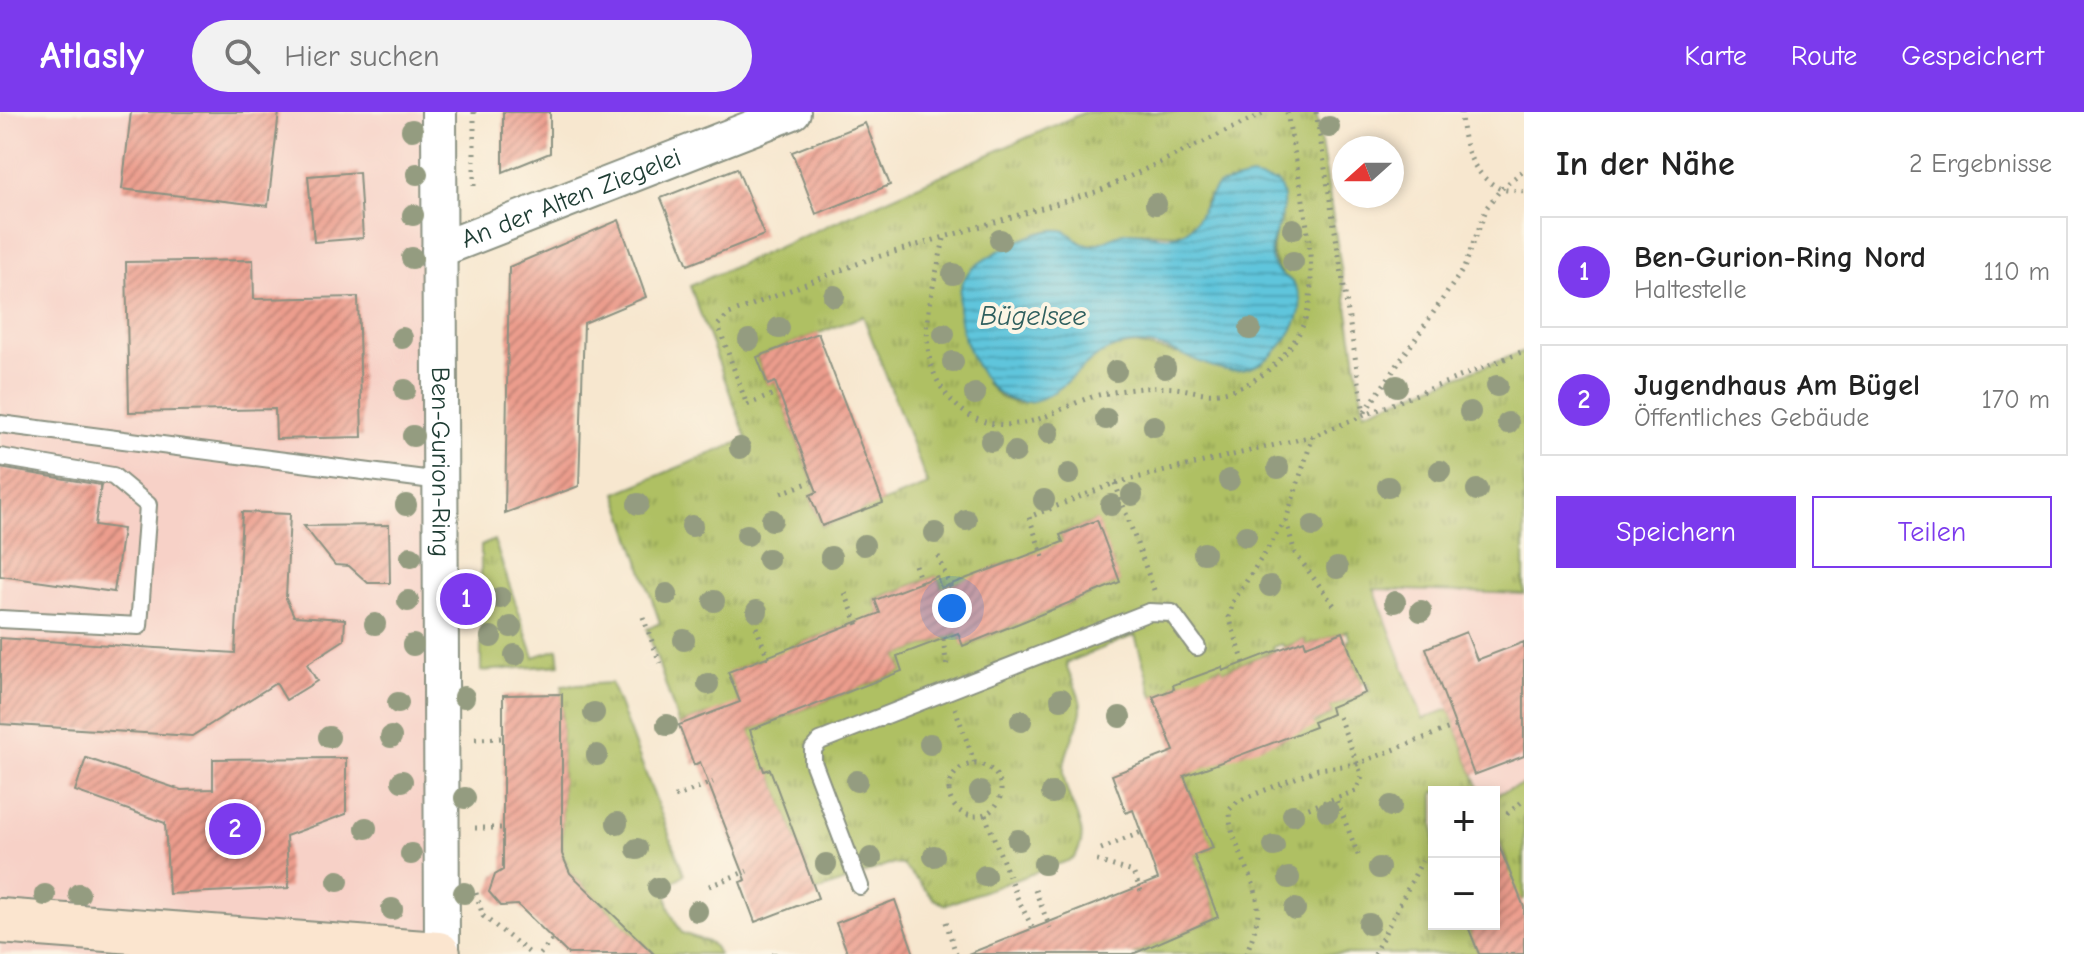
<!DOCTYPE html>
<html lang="de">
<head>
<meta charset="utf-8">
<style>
	:root { --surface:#fff; --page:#f2f2f2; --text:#222; --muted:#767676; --line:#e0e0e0; --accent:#7c3aed }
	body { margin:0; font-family:"Comic Neue",sans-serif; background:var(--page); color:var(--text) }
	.controls { position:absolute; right:24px; bottom:24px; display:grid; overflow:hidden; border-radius:0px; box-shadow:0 4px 12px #0003 }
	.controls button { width:72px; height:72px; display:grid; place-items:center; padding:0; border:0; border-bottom:2px solid var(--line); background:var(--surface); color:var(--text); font:40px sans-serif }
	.compass { position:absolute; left:1332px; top:24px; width:72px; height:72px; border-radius:50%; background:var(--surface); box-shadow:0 4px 12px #0003; rotate:249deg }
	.you { position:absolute; left:952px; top:496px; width:28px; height:28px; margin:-20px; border:6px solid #fff; border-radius:50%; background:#1a73e8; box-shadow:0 0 0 12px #1a73e833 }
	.badge { display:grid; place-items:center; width:52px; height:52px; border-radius:50%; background:var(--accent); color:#fff; font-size:26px; font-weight:700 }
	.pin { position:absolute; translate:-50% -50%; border:4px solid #fff; box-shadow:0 2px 8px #0006 }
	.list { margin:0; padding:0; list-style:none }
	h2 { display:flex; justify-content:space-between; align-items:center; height:104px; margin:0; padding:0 32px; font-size:34px }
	h2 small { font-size:26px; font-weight:400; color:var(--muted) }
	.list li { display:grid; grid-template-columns:52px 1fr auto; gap:24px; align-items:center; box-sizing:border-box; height:112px; margin:0 16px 16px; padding:0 16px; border:2px solid var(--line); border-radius:0px }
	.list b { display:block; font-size:30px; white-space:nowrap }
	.list p { margin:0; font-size:26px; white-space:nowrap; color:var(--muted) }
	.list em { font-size:26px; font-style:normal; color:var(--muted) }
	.actions { display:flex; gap:16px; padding:24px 32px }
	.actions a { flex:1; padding:18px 0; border:2px solid var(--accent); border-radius:0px; text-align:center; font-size:28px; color:var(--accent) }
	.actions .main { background:var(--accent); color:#fff }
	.icon { flex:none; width:44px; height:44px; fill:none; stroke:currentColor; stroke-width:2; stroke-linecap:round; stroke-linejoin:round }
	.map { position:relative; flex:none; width:1524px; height:842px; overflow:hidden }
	header { display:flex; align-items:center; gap:48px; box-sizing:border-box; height:112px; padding:0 40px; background:var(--accent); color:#fff }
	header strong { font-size:38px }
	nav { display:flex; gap:44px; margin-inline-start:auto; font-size:28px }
	.search { width:560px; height:72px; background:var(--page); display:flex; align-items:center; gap:20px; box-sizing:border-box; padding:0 28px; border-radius:44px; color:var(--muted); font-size:30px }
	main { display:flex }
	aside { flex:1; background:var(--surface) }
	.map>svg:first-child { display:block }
	.built { fill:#f7d1c7 }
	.grass { fill:url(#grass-tufts); stroke:#677e4c; stroke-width:2; fill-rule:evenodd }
	.water { fill:url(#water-rules); stroke:#3e8188; stroke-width:2 }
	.building { fill:url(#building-hatch) }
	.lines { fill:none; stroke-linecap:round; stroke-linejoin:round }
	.lane-casing { stroke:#8b9282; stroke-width:20 }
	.street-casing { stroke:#8b9282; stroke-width:38 }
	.secondary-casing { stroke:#8b9282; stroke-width:48 }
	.path { stroke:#8b9282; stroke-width:5; stroke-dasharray:2 6; stroke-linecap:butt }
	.lane { stroke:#fff; stroke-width:16 }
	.street { stroke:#fff; stroke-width:34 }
	.secondary { stroke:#fbe5cf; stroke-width:44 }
	.tree { fill:#949c80 }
	.labels { text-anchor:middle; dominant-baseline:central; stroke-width:8; stroke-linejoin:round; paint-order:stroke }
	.street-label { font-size:26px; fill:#1f3d34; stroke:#fcf5e5 }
	.water-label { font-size:28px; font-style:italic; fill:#2f5f5e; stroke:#fcf5e5 }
</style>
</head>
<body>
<header>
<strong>Atlasly</strong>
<div class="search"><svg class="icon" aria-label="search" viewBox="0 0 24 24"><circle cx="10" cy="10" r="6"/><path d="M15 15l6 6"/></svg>Hier suchen</div>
<nav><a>Karte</a><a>Route</a><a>Gespeichert</a></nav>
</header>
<main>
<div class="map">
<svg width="1524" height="842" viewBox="0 0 1524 842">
	<defs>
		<pattern id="grass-tufts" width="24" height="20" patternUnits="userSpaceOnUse" patternTransform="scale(2)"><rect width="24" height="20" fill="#afc063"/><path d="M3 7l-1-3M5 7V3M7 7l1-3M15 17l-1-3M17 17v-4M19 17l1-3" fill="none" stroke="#8e9d52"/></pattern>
		<pattern id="water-rules" width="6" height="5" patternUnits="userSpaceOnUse" patternTransform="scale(2)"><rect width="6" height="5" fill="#5ec5dc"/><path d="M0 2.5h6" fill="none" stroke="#4da1b3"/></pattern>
		<pattern id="building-hatch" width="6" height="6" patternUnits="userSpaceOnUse" patternTransform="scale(2)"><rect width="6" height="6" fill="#ec9d8d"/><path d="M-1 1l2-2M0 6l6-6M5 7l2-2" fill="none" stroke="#bf8174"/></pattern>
	</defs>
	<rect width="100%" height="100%" fill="#fcf5e5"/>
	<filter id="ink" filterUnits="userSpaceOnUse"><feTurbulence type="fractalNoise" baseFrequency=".0125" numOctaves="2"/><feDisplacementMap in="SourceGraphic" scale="16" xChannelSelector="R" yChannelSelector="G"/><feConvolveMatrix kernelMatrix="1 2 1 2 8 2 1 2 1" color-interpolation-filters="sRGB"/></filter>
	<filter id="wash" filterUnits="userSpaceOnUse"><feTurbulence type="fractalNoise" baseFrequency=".006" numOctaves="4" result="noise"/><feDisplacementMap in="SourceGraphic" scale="32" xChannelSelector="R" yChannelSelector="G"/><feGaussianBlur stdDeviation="1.8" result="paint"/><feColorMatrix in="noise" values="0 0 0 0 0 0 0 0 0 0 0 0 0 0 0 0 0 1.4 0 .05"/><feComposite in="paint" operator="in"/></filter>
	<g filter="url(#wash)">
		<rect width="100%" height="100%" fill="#f7e7cf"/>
		<path class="built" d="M0 0H439L442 842H0Z
			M1373 476 1524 482V672L1494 683V680H1480L1449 598 1423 608Z"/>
		<path class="grass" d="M1085 0H1316L1364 300 1524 239V482L1374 477 1423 607 1449 597 1480 680H1434V812H1467L1479 842H1133L1218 805 1194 743 1212 736 1184 664 1194 661 1192 656 1224 649 1223 644 1283 627 1332 602 1330 595 1370 579 1366 570 1362 571 1346 530 1350 528 1347 519 1306 534 1304 528 1284 535 1282 532 1273 535 1274 539 1223 559 1221 555 1212 558 1213 562 1173 573 1174 577 1153 585 1135 523 1066 551C1069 565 1083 585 1081 599 1077 624 1059 644 1065 671 1071 699 1094 721 1073 747L945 793 934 787 903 753 889 752 816 780 770 658 763 660 750 618 902 559 897 544 958 521 964 534 1119 470 1096 409 1060 422 1065 436C1020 444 982 458 944 482L936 464 875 487 882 507 849 513 790 535 792 542 759 548 729 560 742 597 708 602 679 613 647 517 660 511 616 381 747 327 690 174ZM1208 83 1278 114C1270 136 1269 152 1288 167L1177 242 1135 232 1116 235 1094 243 1068 269 1018 292 1001 286 986 271 1064 119 1084 133C1101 133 1116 124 1133 121 1173 116 1192 139 1208 83ZM863 204 928 373 822 414 810 384 817 380 775 270 767 272 757 245Z
			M494 428 534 545 558 537 560 553 481 559V434Z
			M611 571 684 762 667 776C666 794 673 806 682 821L711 831 719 842H654L570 761 562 742V574Z
			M1524 672V787L1516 790 1505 761 1510 758 1498 725 1494 726V683Z"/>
		<path class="water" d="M1251 65 1278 71C1297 105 1257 130 1276 157 1279 161 1286 165 1290 168 1308 186 1300 209 1286 228 1232 297 1190 227 1132 232 1090 236 1084 262 1052 281 1003 311 975 261 962 219 958 203 956 174 968 161 981 145 1046 111 1065 119 1075 124 1079 134 1091 133 1105 132 1115 120 1130 120 1145 120 1164 128 1178 123 1202 114 1203 89 1218 73Z"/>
		<g id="blocks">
			<path class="building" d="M131 0H279L268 94 122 77Z
				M503 0H550V41L503 60Z
				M865 11 890 73 816 102 792 40Z
				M737 56 764 123 688 153 661 86Z
				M359 60 363 126 314 130 308 64Z
				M619 108 646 185 584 211 579 374 505 401 509 155Z
				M253 148 254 187 358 185 362 325 276 327 275 297 129 300 126 150Z
				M818 221 883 391 822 414 810 383 817 380 788 305 775 270 768 273 757 245Z
				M0 356 101 373 95 413 123 417 114 480 0 464Z
				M242 400 290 402 286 486 294 504 345 507 344 528 307 552 317 569 286 588 276 571 192 624 0 612V526L235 541Z
				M1097 408 1120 470 963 534 958 521 897 544 902 559 750 618 764 659 770 657 818 786 755 810 740 770 746 768 700 650 694 653 679 613 740 590 728 560 880 501 875 488 937 464 941 476 1063 430 1060 423Z
				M389 413 390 471H368L349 454 335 453 304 414Z
				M1343 520 1365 581 1330 595 1332 602 1313 610 1315 615 1184 664 1213 736 1194 743 1218 805 1133 842H968L1158 767 1133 698 1126 701 1112 663 1174 639 1153 585 1174 577 1173 573 1222 555 1223 559 1304 528 1306 534Z
				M1466 520 1477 548 1524 530V644L1474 663 1426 536Z
				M562 582V742L570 761 654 842H568L518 793 501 794 489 780 495 763 503 758V583Z
				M86 646 181 678 213 677V647L346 646V702L286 724 289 776 169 782 165 711 75 679Z
				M1494 721 1524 795V842H1479L1467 812H1494Z
				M895 788 914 842H848L836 811Z"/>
		</g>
	</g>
	<g filter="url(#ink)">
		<use href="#blocks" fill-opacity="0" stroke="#8b9282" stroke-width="2"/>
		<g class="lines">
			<defs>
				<path id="lane" d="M0 312 440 369
					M0 345 113 364 148 393 139 514 0 507
					M860 774 813 650V637L820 629 1149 500 1172 501 1197 535"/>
				<g id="street">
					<path id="s1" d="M439 0 442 842"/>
					<path id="s2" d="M439 138 793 0"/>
				</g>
				<path id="secondary" d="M0 809 438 842"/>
			</defs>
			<use href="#lane" class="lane-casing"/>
			<use href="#street" class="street-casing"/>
			<use href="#secondary" class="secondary-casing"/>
			<path class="path" d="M474 0V75
				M1316 0 1364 301
				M1461 0C1462 30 1470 61 1499 76 1506 79 1516 78 1524 80
				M944 127C932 182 908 248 956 293 972 309 994 315 1017 312 1047 309 1073 288 1103 282 1127 277 1151 274 1175 276 1192 278 1207 284 1224 280 1260 273 1295 239 1306 205 1322 158 1295 51 1287 0
				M779 280 747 293 718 213 729 202 867 148 1099 79 1267 0
				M1365 300 1464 156 1487 95 1501 77 1524 58
				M1115 371 1154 478
				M781 381 813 369
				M1286 409 1295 441 1336 496
				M938 444 952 479
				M1043 445 1029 405 1115 371 1313 324 1524 239
				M915 453 921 470
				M845 481 859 516
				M643 505 660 551
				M756 515 770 551
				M943 527 947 556
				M1244 551 1229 505 1233 490 1286 408 1313 324
				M955 596 975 652
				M1339 605 1362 664 1356 679 1336 686 1360 748
				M475 627 503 626
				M949 678a26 26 0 1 1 52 0a26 26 0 1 1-52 0Z
				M675 685 713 670
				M1301 699 1336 686
				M1507 702 1524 688
				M985 703 1017 785 1032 815
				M475 716H503
				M1101 737 1144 719
				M1097 749 1133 760 1141 779
				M709 774 747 759
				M1035 778 1050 816
				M476 781 483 804 531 842
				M946 810 956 842
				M540 842 553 827
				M774 842V837
				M1246 842C1251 830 1257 813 1258 800 1259 764 1229 734 1229 698L1238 689 1318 657 1357 652 1455 614
				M1374 842 1422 749"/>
			<use href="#lane" class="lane"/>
			<use href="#street" class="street"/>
			<use href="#secondary" class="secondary"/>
		</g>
		<g class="tree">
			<circle cx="1329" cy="15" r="11"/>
			<circle cx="412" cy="18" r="11"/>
			<circle cx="417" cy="62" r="11"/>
			<circle cx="1156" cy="92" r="11"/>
			<circle cx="413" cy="103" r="11"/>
			<circle cx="1293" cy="117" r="11"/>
			<circle cx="1000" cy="128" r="11"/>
			<circle cx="412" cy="146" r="11"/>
			<circle cx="1293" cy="150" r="11"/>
			<circle cx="953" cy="162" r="11"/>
			<circle cx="834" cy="184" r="11"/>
			<circle cx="779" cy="216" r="11"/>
			<circle cx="1250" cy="217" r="11"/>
			<circle cx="944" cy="222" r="11"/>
			<circle cx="402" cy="226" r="11"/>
			<circle cx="749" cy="228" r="11"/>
			<circle cx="953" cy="250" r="11"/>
			<circle cx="1165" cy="256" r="11"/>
			<circle cx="1116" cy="259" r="11"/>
			<circle cx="1397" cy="274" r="11"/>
			<circle cx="1497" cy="274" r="11"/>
			<circle cx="405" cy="278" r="11"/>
			<circle cx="975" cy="282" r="11"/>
			<circle cx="1470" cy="300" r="11"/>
			<circle cx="1106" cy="307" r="11"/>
			<circle cx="1508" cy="311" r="11"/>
			<circle cx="1154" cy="314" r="11"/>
			<circle cx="1049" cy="321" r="11"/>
			<circle cx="413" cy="324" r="11"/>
			<circle cx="991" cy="329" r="11"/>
			<circle cx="740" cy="336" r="11"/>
			<circle cx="1015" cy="340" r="11"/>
			<circle cx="1278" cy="356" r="11"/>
			<circle cx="1440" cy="359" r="11"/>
			<circle cx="1069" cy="362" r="11"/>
			<circle cx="1229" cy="368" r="11"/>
			<circle cx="1388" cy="375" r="11"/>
			<circle cx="1477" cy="378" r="11"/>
			<circle cx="1132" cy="383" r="11"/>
			<circle cx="1044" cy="388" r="11"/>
			<circle cx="638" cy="392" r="11"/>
			<circle cx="406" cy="393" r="11"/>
			<circle cx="1111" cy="393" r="11"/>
			<circle cx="772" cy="408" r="11"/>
			<circle cx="966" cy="408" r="11"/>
			<circle cx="692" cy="414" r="11"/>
			<circle cx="1313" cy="414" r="11"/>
			<circle cx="935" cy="421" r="11"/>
			<circle cx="747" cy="423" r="11"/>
			<circle cx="1246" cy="424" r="11"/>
			<circle cx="864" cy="433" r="11"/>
			<circle cx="1204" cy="441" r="11"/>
			<circle cx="411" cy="445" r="11"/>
			<circle cx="831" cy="445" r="11"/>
			<circle cx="768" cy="447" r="11"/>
			<circle cx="1337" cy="456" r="11"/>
			<circle cx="1270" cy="474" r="11"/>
			<circle cx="667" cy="482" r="11"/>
			<circle cx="500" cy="486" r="11"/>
			<circle cx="408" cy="489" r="11"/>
			<circle cx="714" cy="489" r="11"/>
			<circle cx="1395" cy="490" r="11"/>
			<circle cx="757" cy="499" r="11"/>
			<circle cx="1421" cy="499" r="11"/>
			<circle cx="375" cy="512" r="11"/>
			<circle cx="511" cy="515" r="11"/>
			<circle cx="491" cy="525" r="11"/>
			<circle cx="684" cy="528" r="11"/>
			<circle cx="413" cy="533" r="11"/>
			<circle cx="515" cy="543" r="11"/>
			<circle cx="708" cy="572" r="11"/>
			<circle cx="464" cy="585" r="11"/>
			<circle cx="1061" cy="587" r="11"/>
			<circle cx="398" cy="591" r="11"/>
			<circle cx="594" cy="601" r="11"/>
			<circle cx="1120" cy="605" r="11"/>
			<circle cx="1021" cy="609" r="11"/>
			<circle cx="667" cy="613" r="11"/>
			<circle cx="329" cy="625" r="11"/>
			<circle cx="391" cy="625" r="11"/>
			<circle cx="930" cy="632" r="11"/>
			<circle cx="597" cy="643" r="11"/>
			<circle cx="402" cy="669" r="11"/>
			<circle cx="857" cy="669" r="11"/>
			<circle cx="980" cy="680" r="11"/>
			<circle cx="1052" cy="681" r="11"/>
			<circle cx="465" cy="686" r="11"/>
			<circle cx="1391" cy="694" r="11"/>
			<circle cx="1328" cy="699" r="11"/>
			<circle cx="1293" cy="703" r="11"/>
			<circle cx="617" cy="711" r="11"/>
			<circle cx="366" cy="716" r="11"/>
			<circle cx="1018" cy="728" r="11"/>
			<circle cx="1274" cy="734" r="11"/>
			<circle cx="637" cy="737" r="11"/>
			<circle cx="411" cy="742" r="11"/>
			<circle cx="934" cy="744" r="11"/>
			<circle cx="871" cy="746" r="11"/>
			<circle cx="826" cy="752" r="11"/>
			<circle cx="1044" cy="752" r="11"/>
			<circle cx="1379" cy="756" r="11"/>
			<circle cx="985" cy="764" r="11"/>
			<circle cx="1289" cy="766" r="11"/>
			<circle cx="338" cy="769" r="11"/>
			<circle cx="658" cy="776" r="11"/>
			<circle cx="464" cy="781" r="11"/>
			<circle cx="79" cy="782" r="11"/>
			<circle cx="45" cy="783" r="11"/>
			<circle cx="392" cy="797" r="11"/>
			<circle cx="1295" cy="797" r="11"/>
			<circle cx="697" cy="799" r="11"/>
			<circle cx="1369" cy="812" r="11"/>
		</g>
	</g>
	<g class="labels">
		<g class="street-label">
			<text stroke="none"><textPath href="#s2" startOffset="142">An der Alten Ziegelei</textPath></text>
			<text stroke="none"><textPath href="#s1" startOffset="350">Ben-Gurion-Ring</textPath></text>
		</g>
		<g class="water-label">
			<text x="1033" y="204">Bügelsee</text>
		</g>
	</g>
</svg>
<div class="controls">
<button>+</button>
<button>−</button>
</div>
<svg class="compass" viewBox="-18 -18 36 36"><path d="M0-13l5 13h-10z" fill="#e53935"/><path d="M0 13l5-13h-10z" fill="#767676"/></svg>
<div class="you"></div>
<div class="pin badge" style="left:466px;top:487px">1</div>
<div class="pin badge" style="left:235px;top:717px">2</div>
</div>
<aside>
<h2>In der Nähe<small>2 Ergebnisse</small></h2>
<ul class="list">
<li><span class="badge">1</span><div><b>Ben-Gurion-Ring Nord</b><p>Haltestelle</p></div><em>110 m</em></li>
<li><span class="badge">2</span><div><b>Jugendhaus Am Bügel</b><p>Öffentliches Gebäude</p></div><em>170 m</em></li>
</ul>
<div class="actions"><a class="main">Speichern</a><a>Teilen</a></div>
</aside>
</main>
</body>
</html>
